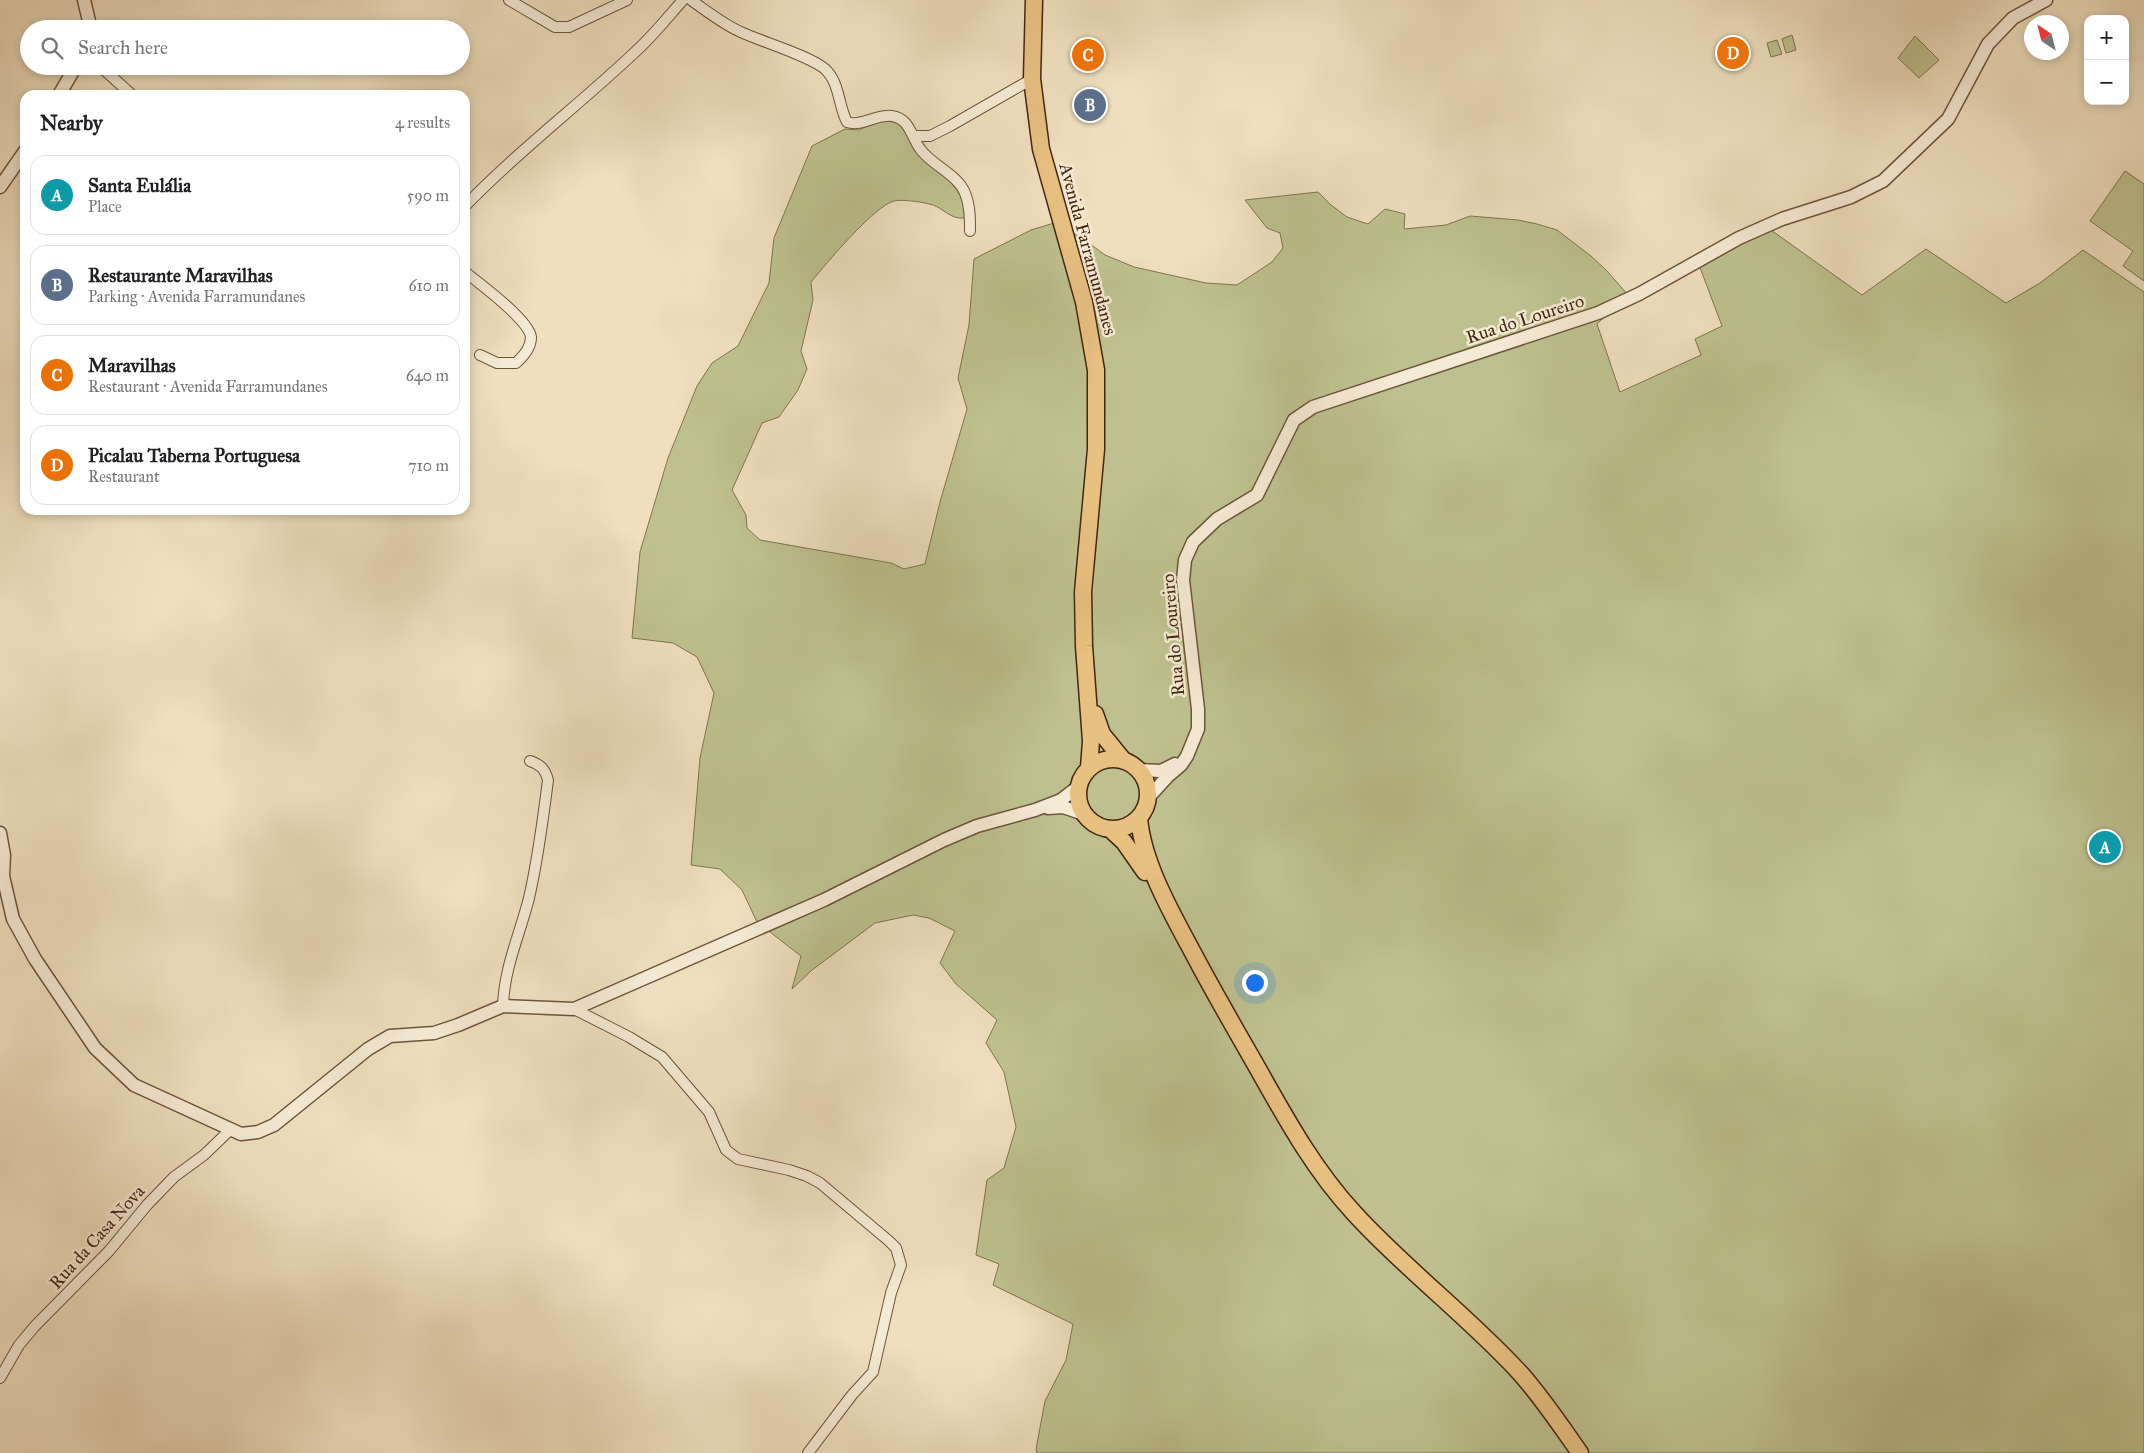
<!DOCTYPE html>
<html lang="en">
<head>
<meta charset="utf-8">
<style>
	:root { --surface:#fff; --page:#f2f2f2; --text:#202124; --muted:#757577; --line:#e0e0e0; --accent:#0f766e }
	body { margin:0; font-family:"IM FELL Great Primer",serif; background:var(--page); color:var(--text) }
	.controls { position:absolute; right:15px; top:15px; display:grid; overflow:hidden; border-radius:10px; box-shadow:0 2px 8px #0003 }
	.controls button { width:45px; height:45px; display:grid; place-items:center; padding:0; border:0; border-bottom:1px solid var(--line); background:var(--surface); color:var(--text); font:25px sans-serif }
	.compass { position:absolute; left:2024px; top:15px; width:45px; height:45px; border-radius:50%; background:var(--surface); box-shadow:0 2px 8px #0003; rotate:325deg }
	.you { position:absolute; left:1254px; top:982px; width:18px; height:18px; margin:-12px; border:4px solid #fff; border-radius:50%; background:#1a73e8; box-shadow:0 0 0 8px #1a73e833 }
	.badge { display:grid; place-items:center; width:32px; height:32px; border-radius:50%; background:var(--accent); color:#fff; font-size:16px; font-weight:700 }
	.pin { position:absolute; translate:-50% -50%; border:2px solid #fff; box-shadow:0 1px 5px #0006 }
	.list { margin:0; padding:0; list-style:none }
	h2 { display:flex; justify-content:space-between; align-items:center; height:65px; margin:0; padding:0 20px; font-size:21px }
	h2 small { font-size:16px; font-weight:400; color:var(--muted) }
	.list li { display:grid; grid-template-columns:32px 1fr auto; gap:15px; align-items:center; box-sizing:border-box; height:80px; margin:0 10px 10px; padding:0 10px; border:1px solid var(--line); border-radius:15px }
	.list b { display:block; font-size:19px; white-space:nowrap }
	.list p { margin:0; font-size:16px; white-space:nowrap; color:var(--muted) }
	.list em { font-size:16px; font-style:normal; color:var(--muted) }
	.icon { flex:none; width:28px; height:28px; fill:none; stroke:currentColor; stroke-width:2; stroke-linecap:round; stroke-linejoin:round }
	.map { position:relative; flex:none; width:2144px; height:1453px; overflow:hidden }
	.search { position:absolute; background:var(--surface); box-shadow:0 2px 8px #0003; left:20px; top:20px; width:450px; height:55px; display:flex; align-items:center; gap:12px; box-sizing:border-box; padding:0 18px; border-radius:28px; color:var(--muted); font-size:19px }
	.panel { position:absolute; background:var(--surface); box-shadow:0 2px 8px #0003; left:20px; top:90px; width:450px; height:425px; border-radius:15px }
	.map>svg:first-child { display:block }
	.green { fill:#bec18f; stroke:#807450 }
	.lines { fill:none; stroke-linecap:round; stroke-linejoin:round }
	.minor-casing { stroke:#6e543c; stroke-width:12 }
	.tertiary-casing { stroke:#6e543c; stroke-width:15 }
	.primary-casing { stroke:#432611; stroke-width:19 }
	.minor { stroke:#f5ead5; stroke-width:10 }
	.tertiary { stroke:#f5ead5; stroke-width:12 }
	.primary { stroke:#e8c080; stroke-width:16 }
	.labels { text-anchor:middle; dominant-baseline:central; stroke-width:5; stroke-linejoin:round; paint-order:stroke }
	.street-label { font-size:18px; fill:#432611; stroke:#f5ead5 }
</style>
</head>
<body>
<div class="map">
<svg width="2144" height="1453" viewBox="0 0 2144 1453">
	<rect width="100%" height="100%" fill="#efdfbf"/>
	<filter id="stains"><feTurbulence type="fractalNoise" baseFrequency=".004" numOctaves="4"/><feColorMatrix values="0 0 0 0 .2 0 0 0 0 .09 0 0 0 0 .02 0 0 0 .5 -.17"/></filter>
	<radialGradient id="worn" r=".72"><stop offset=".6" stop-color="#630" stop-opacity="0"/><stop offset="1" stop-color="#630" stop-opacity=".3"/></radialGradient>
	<path class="green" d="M1792 35 1796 50 1786 53 1782 39Z
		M1915 36 1939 60 1919 78 1898 58Z
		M1777 40 1782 54 1771 57 1767 43Z
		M889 121 900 124 963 192 967 211 964 218C950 220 942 206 929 204 923 202 900 199 894 201 874 206 826 264 811 282L813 300 801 351 807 369 798 390 779 417 762 423 732 490 746 515 747 528 760 540 891 563 904 569 925 564 940 502 967 409 958 378 969 325 974 259 1031 230 1054 223 1082 238 1105 255 1134 267 1206 283 1237 285 1272 262 1283 248 1280 233 1267 228 1245 200 1318 192 1331 205 1347 217 1368 224 1385 209 1405 214 1404 229 1446 225 1470 216 1518 220 1537 224 1557 230 1591 256 1607 271 1628 295 1597 324 1620 392 1701 355 1695 339 1722 326 1699 265 1771 230 1862 295 1926 249 2006 303 2040 283 2083 250 2144 292V1453H1037L1036 1449 1045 1401 1066 1360 1073 1324 993 1285 999 1264 976 1255 987 1180 1004 1168 1016 1127 1004 1072 986 1043 997 1020 956 984 940 963 955 931 929 918 913 915 875 923 812 970 792 989 801 956 757 922 742 890 720 869 691 865 700 758 714 693 697 657 673 643 632 638 640 552 668 458 697 386 712 363 738 346 769 283 774 238 812 146 845 129 859 130 876 122Z
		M2125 171 2144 184V281L2123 266 2133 251 2090 221Z"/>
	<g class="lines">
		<defs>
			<path id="minor" d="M509 0 555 27H569L627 0
				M691 0C708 12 724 25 743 33 763 42 810 56 825 69 840 83 838 105 847 122 862 127 876 114 892 116 911 119 911 138 921 150 933 166 957 174 965 193 970 205 970 218 970 231
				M100 66 132 95
				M914 136H930L950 126 1032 79
				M465 206C518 151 579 105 634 53 652 37 667 18 683 0
				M465 272C479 283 529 320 531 337 531 348 524 356 516 363H497L480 355
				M503 1006C504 968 520 934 529 898 538 859 543 820 548 780 545 769 541 765 530 761
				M574 1009 629 1037 662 1057 709 1112 726 1150 738 1159 789 1170 807 1176 820 1183 889 1241 896 1248 901 1265 891 1293 873 1372 852 1395 808 1453
				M0 1378 19 1345 35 1326 109 1251 147 1205 174 1177 204 1155 230 1130"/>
			<path id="tertiary" d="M84 0 89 21 88 29
				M59 95 76 66
				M0 187 25 151
				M1138 770 1161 771 1175 764
				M1148 798 1168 776 1181 765 1187 756 1198 729V709L1183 580 1185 560 1193 542 1217 519 1257 495 1294 420 1313 407 1598 313 1639 294 1739 238 1782 219 1851 197 1883 181 1948 119 1988 44 2013 18 2046 0
				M1048 808 1063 807 1084 814
				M0 833 4 855 3 876 13 919 35 959 95 1048 134 1085 241 1134 258 1132 274 1125 368 1049 390 1036 434 1033 458 1025 503 1006 574 1009 824 900 944 840 977 826 1035 810 1061 800 1078 787"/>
			<path id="primary" d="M1034 0 1032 79 1041 149 1084 302 1096 370V449L1083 592 1084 646 1091 741 1089 768
				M1095 714 1102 734 1124 761
				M1078 794a35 35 0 1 1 70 0a35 35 0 1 1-70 0Z
				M1139 818C1143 867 1177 922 1200 966 1220 1003 1241 1039 1262 1076 1289 1124 1316 1172 1354 1213 1406 1270 1469 1317 1521 1374 1543 1399 1561 1426 1580 1453
				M1110 829 1124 842 1145 872"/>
		</defs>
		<use href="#minor" class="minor-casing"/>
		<use href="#tertiary" class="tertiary-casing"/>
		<use href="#primary" class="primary-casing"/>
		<use href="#minor" class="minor"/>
		<use href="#tertiary" class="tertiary"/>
		<use href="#primary" class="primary"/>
	</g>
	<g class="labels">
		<g class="street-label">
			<text transform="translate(1088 249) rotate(75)">Avenida Farramundanes</text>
			<text transform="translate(1525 319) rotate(-18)">Rua do Loureiro</text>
			<text transform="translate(1173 635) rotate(-95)">Rua do Loureiro</text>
			<text transform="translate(97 1237) rotate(-48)">Rua da Casa Nova</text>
		</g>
	</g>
	<rect width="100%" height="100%" filter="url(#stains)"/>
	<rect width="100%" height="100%" fill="url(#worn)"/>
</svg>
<div class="controls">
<button>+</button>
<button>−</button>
</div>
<svg class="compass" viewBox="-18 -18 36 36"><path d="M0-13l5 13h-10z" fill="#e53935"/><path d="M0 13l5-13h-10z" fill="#757577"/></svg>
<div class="you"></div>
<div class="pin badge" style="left:2105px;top:847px;background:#0f9aa8">A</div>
<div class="pin badge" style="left:1090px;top:105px;background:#5c6f8a">B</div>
<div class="pin badge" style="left:1088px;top:55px;background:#e8710a">C</div>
<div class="pin badge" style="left:1733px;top:53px;background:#e8710a">D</div>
<div class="search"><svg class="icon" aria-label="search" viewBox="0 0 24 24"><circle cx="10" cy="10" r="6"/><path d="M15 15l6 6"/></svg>Search here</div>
<section class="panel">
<h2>Nearby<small>4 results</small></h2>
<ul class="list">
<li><span class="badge" style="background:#0f9aa8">A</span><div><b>Santa Eulália</b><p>Place</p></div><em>590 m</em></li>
<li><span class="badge" style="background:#5c6f8a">B</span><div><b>Restaurante Maravilhas</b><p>Parking · Avenida Farramundanes</p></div><em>610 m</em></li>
<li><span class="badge" style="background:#e8710a">C</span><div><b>Maravilhas</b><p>Restaurant · Avenida Farramundanes</p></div><em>640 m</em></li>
<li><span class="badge" style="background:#e8710a">D</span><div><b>Picalau Taberna Portuguesa</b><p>Restaurant</p></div><em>710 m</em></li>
</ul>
</section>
</div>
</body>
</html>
